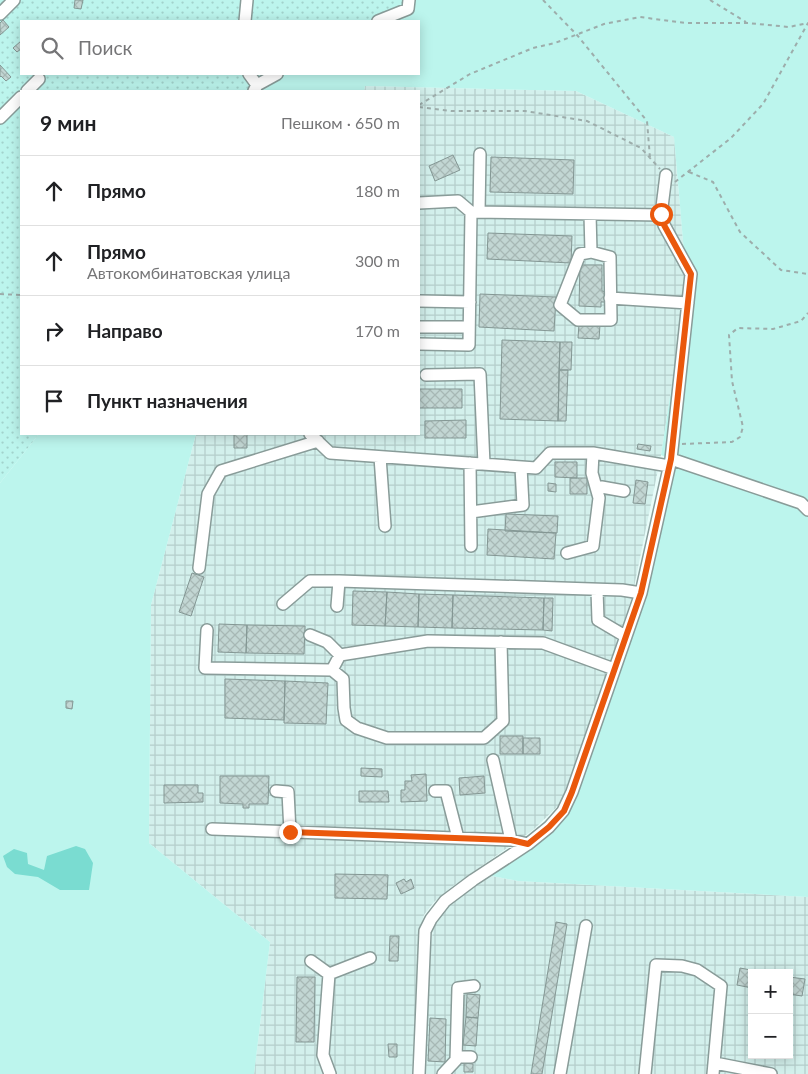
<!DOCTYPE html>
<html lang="ru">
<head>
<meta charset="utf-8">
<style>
	:root { --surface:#fff; --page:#f6f6f6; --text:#202124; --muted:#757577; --line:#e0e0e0 }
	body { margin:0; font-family:Lato,sans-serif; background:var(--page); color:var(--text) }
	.controls { position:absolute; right:15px; bottom:15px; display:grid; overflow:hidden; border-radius:0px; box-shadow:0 2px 12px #0003 }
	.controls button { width:45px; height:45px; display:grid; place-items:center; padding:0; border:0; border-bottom:1px solid var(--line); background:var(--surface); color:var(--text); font:25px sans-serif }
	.stop { position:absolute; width:15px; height:15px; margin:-11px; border:4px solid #ea580c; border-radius:50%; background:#fff }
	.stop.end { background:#ea580c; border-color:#fff; box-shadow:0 1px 5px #0008 }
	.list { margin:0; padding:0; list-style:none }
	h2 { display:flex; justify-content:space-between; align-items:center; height:65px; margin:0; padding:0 20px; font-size:21px }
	h2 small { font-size:16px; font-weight:400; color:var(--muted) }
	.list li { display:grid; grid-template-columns:32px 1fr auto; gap:15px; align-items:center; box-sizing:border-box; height:70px; padding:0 20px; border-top:1px solid var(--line) }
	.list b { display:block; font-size:19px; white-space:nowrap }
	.list p { margin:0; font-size:16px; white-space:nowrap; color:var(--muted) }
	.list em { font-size:16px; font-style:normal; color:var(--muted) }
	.icon { flex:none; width:28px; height:28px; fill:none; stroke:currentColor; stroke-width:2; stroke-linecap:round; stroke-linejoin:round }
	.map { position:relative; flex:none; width:808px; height:1074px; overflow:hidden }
	.search { position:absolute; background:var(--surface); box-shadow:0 2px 12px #0003; left:20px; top:20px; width:400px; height:55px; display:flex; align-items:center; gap:12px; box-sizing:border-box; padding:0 18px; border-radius:0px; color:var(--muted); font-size:19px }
	.panel { position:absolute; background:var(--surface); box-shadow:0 2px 12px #0003; left:20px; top:90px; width:400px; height:345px; border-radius:0px }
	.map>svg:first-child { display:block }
	.industrial { fill:url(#industrial-grid); fill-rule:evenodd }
	.green { fill:#bcf5ed }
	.garden { fill:url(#garden-dots) }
	.water { fill:#7adcd1 }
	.building { fill:url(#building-cross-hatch); stroke:#849794 }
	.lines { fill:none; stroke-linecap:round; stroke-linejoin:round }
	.minor-casing { stroke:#899c99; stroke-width:14 }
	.path { stroke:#9dadab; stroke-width:2; stroke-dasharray:4 4; stroke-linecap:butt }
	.minor { stroke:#fff; stroke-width:11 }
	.route { stroke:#ea580c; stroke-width:6 }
</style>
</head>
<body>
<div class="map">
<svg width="808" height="1074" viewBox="0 0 808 1074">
	<defs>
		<pattern id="industrial-grid" width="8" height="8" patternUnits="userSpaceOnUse" patternTransform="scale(1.25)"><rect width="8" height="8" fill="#d3f0ec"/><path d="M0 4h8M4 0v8" fill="none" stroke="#b5cecb"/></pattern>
		<pattern id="garden-dots" width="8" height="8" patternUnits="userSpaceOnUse" patternTransform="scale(1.25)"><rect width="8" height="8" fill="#bcf5ed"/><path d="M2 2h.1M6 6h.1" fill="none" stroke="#a2d2cc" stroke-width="1.8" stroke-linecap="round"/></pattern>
		<pattern id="building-cross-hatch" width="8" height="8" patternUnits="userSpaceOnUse" patternTransform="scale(1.25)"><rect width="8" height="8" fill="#c2d6d3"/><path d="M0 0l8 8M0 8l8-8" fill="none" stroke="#a7b8b5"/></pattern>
	</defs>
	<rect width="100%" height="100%" fill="#e8fdfa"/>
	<path class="industrial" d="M365 86 576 91 674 137 687 287 661 455 632 597 576 766 559 805 533 830 450 888 434 902 424 915 419 932 412 1074H254L270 942 149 843 151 605 196 434H419V91H364Z
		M492 876 518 881 808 897V1074H426L428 968 433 930 441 914 460 896ZM752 973H789V1055H752Z"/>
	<path class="green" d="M415 0H808V897L518 881 492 876 487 871 563 811 641 593 670 459 661 455 687 287 674 137 576 91 365 86 364 91H263V85L282 74H419V21H377Z
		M39 434H196L151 605 149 843 270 942 254 1074H0V483Z"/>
	<path class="garden" d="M0 0H415L377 21H21V74H282L263 85V91H21V434H39L0 483Z"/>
	<path class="water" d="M76 846 85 849 93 863 89 890H60L38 877 15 874 7 867 3 856 14 849 27 853 28 864 44 870 47 856Z"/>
	<path class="building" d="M75 0H83L81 9 74 8Z
		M3 20 9 27 0 35V23Z
		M21 41V49L17 52 13 48Z
		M0 65 11 77 6 81 1 76 0 77Z
		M453 155 460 170 435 181 429 166Z
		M491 157 574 160 573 194 490 192Z
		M488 233 572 236 571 263 487 259Z
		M580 265H602V291L607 292V302H601V307L579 306Z
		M480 294 556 297 554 331 479 327Z
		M579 324 600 325 599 339 578 338Z
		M502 340 560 342 558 421 500 419Z
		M560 342H572L571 370H559Z
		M559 370H568L566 421H558Z
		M419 389H462V408H419Z
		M466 420V438H425V421Z
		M234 434H247V448H234Z
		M638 444 651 446 650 451 637 449Z
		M555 462H577V478L555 477Z
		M570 478H587V494H570Z
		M636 480 648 482 645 504 633 503Z
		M548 483 556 484V492L548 491Z
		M506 514 558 516 557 533 505 531Z
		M488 529 556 533 554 559 487 555Z
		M192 573 204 577 191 616 179 612Z
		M353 591 387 592 385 626 352 625Z
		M387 592 419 594 418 627 385 626Z
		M419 594 453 595 452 628 418 627Z
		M453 595 544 598 543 630 452 628Z
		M544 598H553L552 631 543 630Z
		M219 624 247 625 246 653 218 652Z
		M247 625 305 626 304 654 246 653Z
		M225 679 285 681 284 720 225 718Z
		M285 681 328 683 326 724 284 723Z
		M66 701H73L72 709 66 708Z
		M500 736H523V754H500Z
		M523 738H540V754H523Z
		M361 768 382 769V777L361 776Z
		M426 774 427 801 401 802V790H405V781H412L411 775Z
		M220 776H269L268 804H249V808H243V804L220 803Z
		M484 776 485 793 460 795 459 778Z
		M164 785H198V793H203V802L164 803Z
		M359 791H388L389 802H359Z
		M335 874 388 875 387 899 335 898Z
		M404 879 406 882 411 879 414 888 401 894 396 883Z
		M556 922 567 924 542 1074H531Z
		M390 936H399L398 961H389Z
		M740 968 767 973H752V988L737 985Z
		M297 977H315L314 1042H296Z
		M789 977 805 979 802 996 789 994Z
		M467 994 480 995 478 1018 466 1017Z
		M466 1017 478 1018 476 1046 463 1045Z
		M430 1018 446 1019 445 1062 428 1061Z
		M388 1044H397V1057H389Z
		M464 1063 473 1064V1072H464Z"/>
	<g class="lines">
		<defs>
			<path id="minor" d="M0 14 14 0
				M245 21 247 0
				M378 21 408 9 409 0
				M249 74 257 85
				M27 91 39 79
				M254 91 257 85 277 74
				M0 118 21 97
				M419 203 458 201 471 212
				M479 212 480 154
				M590 214 591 252
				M591 252 610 257 611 320H578L560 305 580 254Z
				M610 298 688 303
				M419 301 470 302
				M419 327H469
				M419 344 469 345 471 212 661 215
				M426 375 480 374 484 464
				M310 434 330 453 536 468 550 453H593L669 466
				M380 457 385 526
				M671 459 801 503 808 510
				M470 463 471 546
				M596 486 624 491
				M471 512 523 505 521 467
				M567 553 593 546 599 498 592 473 593 453
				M199 568 208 494 221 471 318 441
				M339 581 622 590 641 593
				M597 590 598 620 625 636
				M283 604 310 581H339L337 606
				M207 630 205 668 332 670 340 655 428 641 543 643 614 669
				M310 635 327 642 340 655
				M332 670 343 679 344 708 346 720 357 728 387 738H484L503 721 501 642
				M493 760 511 840
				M276 791 288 792 290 832
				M435 791H446L458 838
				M212 829 511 840 528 844
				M311 961 329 974
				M456 1057H471
				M715 1063 771 1074
				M330 1074 323 1055 329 974 370 958
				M419 1074 425 931 431 919 445 901 473 880 528 844 549 827 563 811 572 792 641 593 671 459 691 274 664 225 661 215 666 175
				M443 1074 456 1060 458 988 474 986
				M560 1074 586 926
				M645 1074 656 965 682 966 697 970 721 986 713 1074"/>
		</defs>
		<use href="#minor" class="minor-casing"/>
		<path class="path" d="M543 0 577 35 647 121 650 158
			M710 0 746 22
			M419 105 470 74 533 48 555 43 604 24 640 17 685 23H748L789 27 808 23
			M419 107 451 111H525L587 121 641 148 660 169
			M689 172 713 182 740 232 781 270 808 274
			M675 182 731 138 763 104 808 23
			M0 294 21 295
			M682 444 732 442 740 437 743 427 732 381 729 335 738 328 773 329 801 321 808 313"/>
		<use href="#minor" class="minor"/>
	</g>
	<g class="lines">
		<path class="route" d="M290 832 511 840 528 844 549 827 564 811 572 792 641 593 671 459 691 274 664 225 661 214"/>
	</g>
</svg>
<div class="controls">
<button>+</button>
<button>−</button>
</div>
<div class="stop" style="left:661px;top:214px"></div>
<div class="stop end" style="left:290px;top:832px"></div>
<div class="search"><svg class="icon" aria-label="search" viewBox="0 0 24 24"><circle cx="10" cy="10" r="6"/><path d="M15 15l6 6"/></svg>Поиск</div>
<section class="panel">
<h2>9 мин<small>Пешком · 650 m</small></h2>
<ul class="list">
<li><svg class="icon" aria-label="ahead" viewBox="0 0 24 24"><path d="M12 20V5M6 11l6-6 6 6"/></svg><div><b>Прямо</b></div><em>180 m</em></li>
<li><svg class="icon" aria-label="ahead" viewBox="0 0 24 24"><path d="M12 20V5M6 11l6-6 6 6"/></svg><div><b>Прямо</b><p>Автокомбинатовская улица</p></div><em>300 m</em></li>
<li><svg class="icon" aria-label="right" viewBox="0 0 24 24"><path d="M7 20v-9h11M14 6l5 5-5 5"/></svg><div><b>Направо</b></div><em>170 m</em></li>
<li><svg class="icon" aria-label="arrive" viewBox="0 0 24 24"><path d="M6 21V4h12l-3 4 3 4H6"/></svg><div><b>Пункт назначения</b></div></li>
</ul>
</section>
</div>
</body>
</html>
